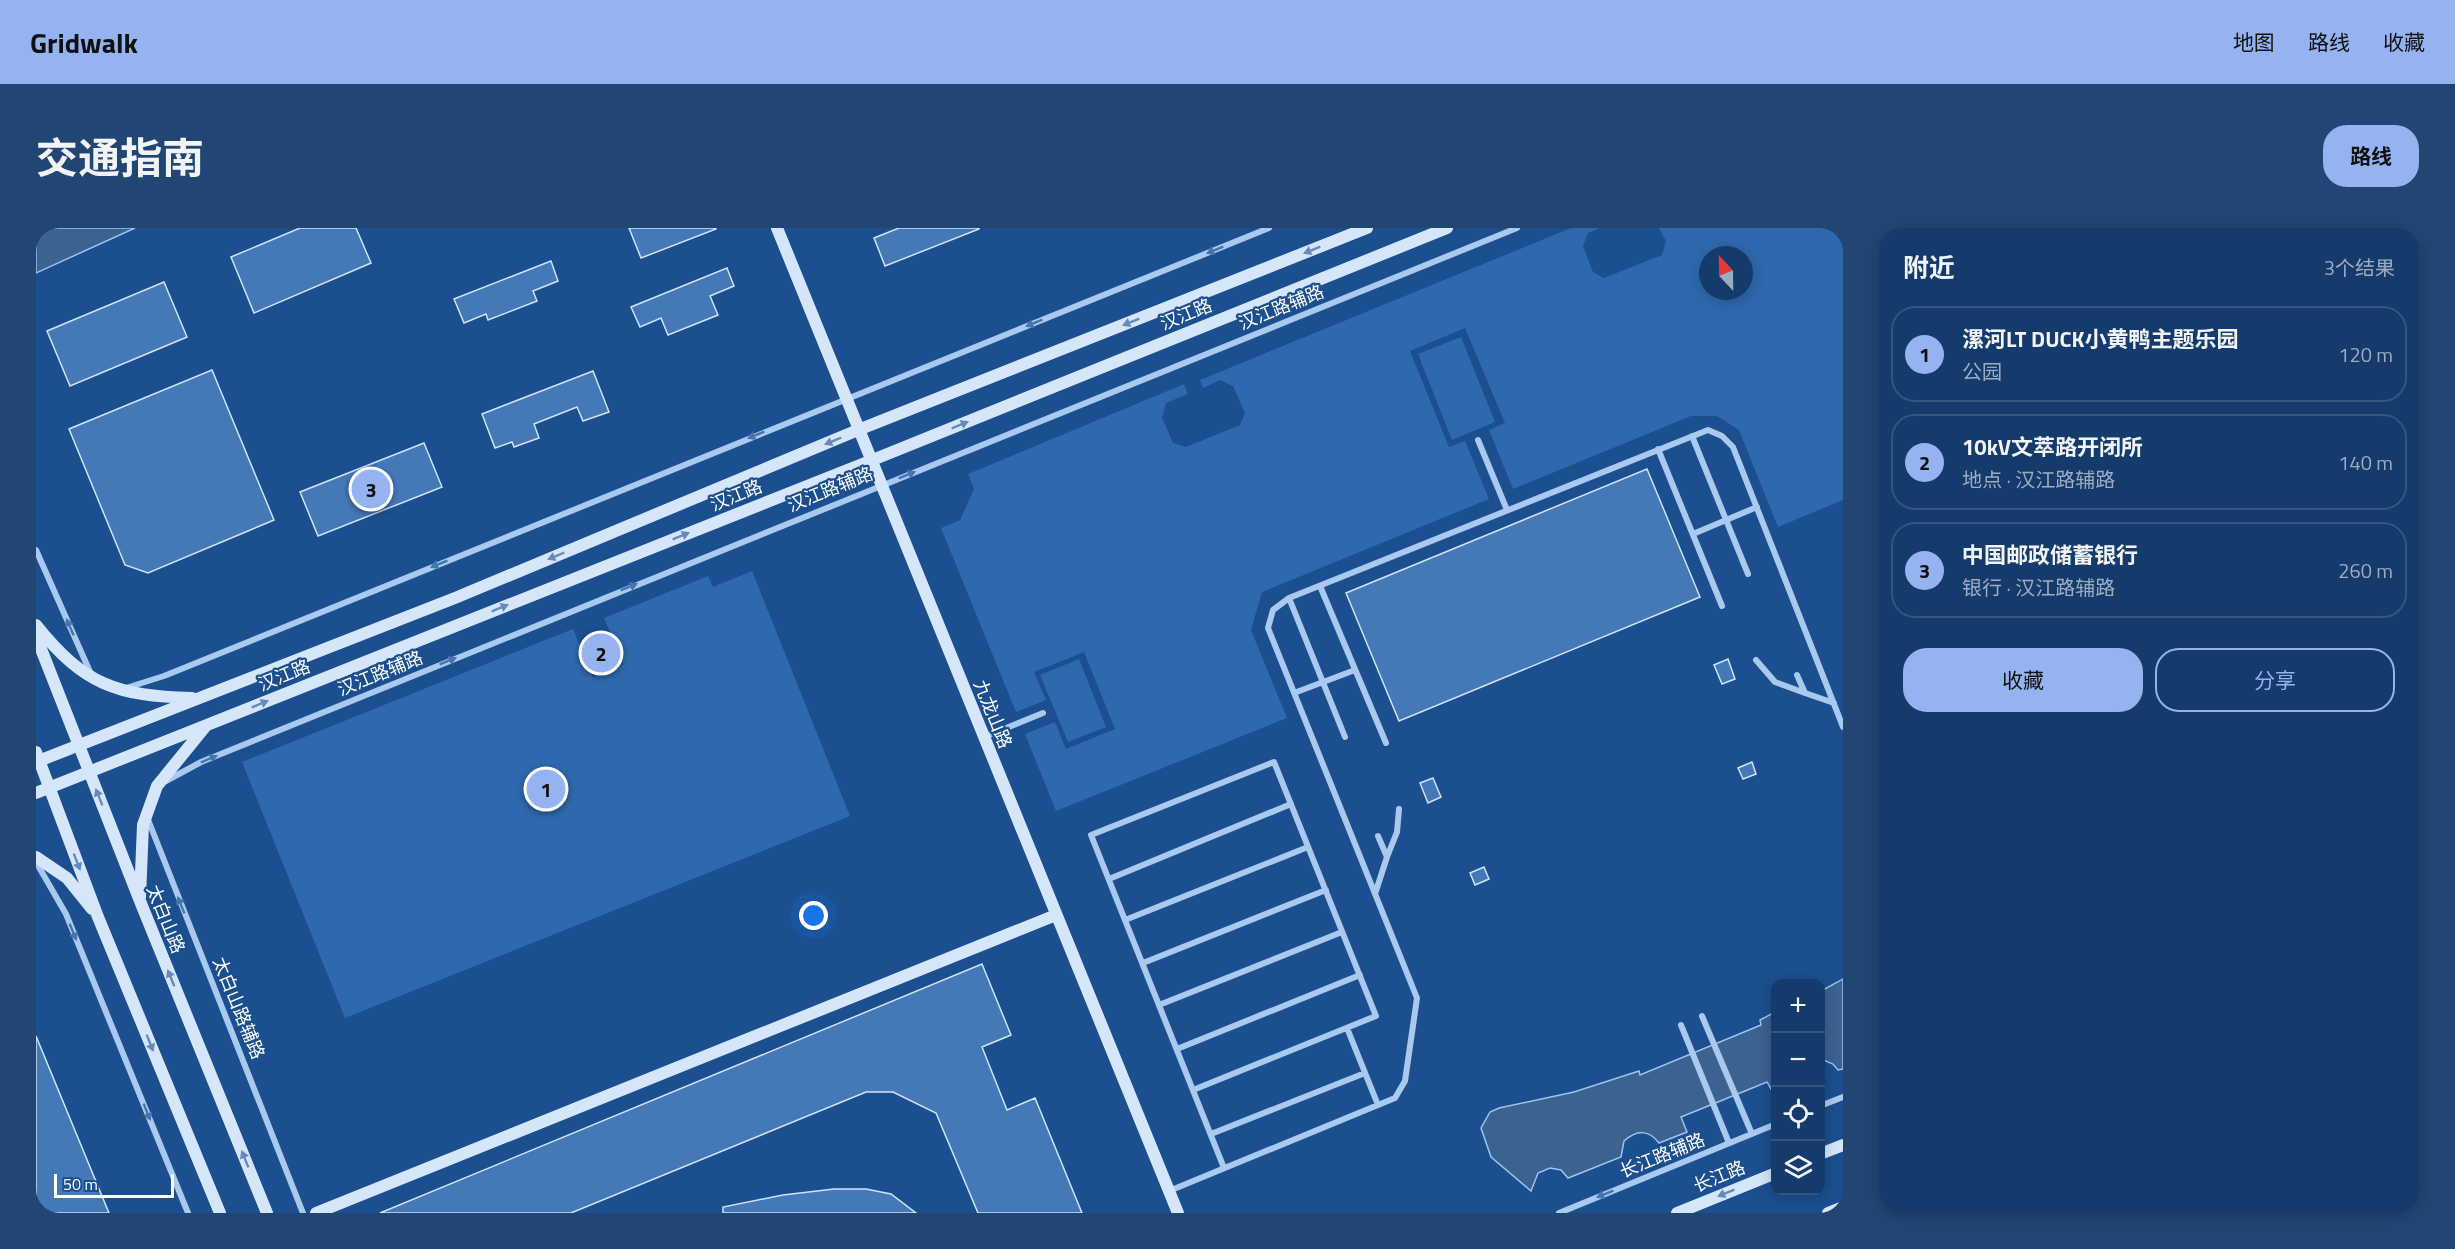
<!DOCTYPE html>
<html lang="zh">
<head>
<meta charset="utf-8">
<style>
	:root { --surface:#143b6b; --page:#214673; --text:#f1f3f6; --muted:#9dadc1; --line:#33557e; --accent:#95b2f1 }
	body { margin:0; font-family:"Titillium Web","Noto Sans SC",sans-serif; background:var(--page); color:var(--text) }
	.controls { position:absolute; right:18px; bottom:18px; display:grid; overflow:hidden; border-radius:12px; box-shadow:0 3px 15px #0003 }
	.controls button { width:54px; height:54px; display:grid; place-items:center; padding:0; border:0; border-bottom:2px solid var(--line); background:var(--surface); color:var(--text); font:30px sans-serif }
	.compass { position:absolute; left:1663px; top:18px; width:54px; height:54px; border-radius:50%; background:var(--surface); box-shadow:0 3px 15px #0003; rotate:338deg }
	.scale { position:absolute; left:18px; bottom:15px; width:120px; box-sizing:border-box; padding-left:6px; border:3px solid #fff; border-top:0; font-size:16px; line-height:21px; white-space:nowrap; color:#fff; -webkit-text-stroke:4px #1b4f8f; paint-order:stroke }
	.you { position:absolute; left:778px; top:688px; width:21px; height:21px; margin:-15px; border:4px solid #fff; border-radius:50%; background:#1a73e8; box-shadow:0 0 0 9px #1a73e833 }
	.badge { display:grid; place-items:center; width:39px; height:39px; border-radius:50%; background:var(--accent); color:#111; font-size:20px; font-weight:700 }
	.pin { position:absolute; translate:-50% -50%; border:3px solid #fff; box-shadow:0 2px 6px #0006 }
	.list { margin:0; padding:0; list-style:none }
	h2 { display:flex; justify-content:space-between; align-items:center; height:78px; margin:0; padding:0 24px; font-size:26px }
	h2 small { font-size:20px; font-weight:400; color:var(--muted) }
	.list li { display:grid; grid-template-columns:39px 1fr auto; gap:18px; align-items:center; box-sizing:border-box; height:96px; margin:0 12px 12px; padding:0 12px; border:2px solid var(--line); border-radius:24px }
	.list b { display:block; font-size:22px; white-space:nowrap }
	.list p { margin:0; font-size:20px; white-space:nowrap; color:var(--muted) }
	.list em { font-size:20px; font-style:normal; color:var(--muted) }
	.actions { display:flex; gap:12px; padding:18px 24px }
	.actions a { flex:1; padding:14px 0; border:2px solid var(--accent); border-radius:24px; text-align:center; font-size:21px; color:var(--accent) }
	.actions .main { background:var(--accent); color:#111 }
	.icon { flex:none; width:33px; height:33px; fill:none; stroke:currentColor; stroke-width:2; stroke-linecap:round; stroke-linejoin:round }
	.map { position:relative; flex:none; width:1807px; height:985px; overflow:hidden; border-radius:24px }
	header { display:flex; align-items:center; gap:36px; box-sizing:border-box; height:84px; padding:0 30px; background:var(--accent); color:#111 }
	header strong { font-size:28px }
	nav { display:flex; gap:33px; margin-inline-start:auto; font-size:21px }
	.intro { display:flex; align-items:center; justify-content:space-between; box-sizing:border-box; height:144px; padding:0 36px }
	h1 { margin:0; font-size:42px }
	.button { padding:15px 27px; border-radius:24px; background:var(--accent); color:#111; font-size:21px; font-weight:700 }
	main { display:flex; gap:36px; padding:0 36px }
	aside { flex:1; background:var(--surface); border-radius:24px; box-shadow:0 3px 15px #0003 }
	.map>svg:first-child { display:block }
	.green { fill:#2e69ad; fill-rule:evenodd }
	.water { fill:#3c6290; stroke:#9cc4f0; stroke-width:1.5 }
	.building { fill:#4478b7; stroke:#cfe3fa; stroke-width:1.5 }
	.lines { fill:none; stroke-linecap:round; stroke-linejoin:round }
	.street { stroke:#a9c9ee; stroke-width:6 }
	.secondary { stroke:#d6e6fa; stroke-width:12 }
	.oneway { fill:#4674ac }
	.oneway2 { fill:#668bba }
	.labels { text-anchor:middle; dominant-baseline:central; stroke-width:4.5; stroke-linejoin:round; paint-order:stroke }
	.street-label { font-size:18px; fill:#fff; stroke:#1b4f8f }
</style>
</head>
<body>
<header>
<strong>Gridwalk</strong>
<nav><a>地图</a><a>路线</a><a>收藏</a></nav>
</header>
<div class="intro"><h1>交通指南</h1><a class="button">路线</a></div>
<main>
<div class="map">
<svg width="1807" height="985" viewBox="0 0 1807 985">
	<rect width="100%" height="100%" fill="#1b4f8f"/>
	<path class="green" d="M1535 0H1564L1552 5 1547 18 1557 44 1568 50 1626 27 1630 13 1623 0H1807V272L1742 299 1703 202 1681 188H1655L1477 261 1453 202 1469 195 1429 100 1374 123 1413 219 1429 213 1453 271 1226 364 1215 402 1251 490 1020 583 989 506 1019 494 1030 521 1079 501 1048 424 998 444 1010 472 980 484 905 300 924 292 938 261 932 246 1148 156 1152 166 1130 175 1126 190 1137 215 1150 219 1204 197 1209 185 1197 158 1184 152 1167 160 1164 152ZM1672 27H1708V63H1672Z
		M1425 109 1459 194 1416 212 1382 126Z
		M716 343 814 588 309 790 206 534 537 401 557 449 587 436 568 390 672 348 677 359Z
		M1043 431 1070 499 1032 514 1004 447Z"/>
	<path class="water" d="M0 0H99L0 45Z
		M1807 751V841L1802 842 1797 836 1785 831V763Z
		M1739 784V868L1731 854 1645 889 1651 904 1623 915C1612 901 1601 902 1588 913L1585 929 1532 950 1525 942 1514 940 1502 945 1495 963 1455 929 1445 900 1454 884 1463 880 1538 864 1603 843 1604 847 1725 797 1724 792Z"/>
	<path class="building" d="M264 0H320L335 35 218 85 195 29Z
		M593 0H680V1L605 30Z
		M863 0H943V1L849 38 838 10Z
		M515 33 522 53 497 63 501 73 452 92 450 86 428 95 418 71Z
		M691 40 698 58 674 68 682 87 632 107 625 90 604 99 595 79Z
		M128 54 151 109 34 158 11 103Z
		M176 142 238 292 112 345 89 337 33 201Z
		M557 143 573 184 547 193 541 179 498 196 503 210 478 219 476 214 459 220 446 186Z
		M388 215 406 259 282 308 264 264Z
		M1611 241 1664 369 1363 493 1310 365Z
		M569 406 582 436 561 445 549 414Z
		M1692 431 1699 451 1686 456 1678 437Z
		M1716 534 1720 546 1707 551 1702 540Z
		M1397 550 1405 569 1392 575 1384 555Z
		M1448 639 1453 651 1439 657 1434 645Z
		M946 736 975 807 946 819 971 882 999 870 1046 985H942L900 885 857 864H830L535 985H344Z
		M0 808 73 985H0Z
		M798 961H830L855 966 880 985H687V979L747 967Z"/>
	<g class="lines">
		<path class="street" d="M1656 208 1712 346
			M1442 212 1471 282
			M1622 221 1686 378
			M1657 306 1721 279
			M0 322 55 446
			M1284 358 1350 515
			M1253 370 1309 509
			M1720 432 1739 454 1769 465
			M1761 447 1769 465 1798 475
			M90 460 128 448 1233 0
			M1258 465 1319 442
			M948 509 1007 485
			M130 553 165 534 1481 0
			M111 589 267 985
			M1351 629 1361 604 1363 581
			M0 634 30 686 152 985
			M1073 651 1255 576
			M1339 666 1351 629 1342 608
			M1089 692 1272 619
			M1107 735 1290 662
			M1123 777 1306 704
			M1666 788 1716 906
			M1645 797 1693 915
			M1311 800 1342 877
			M1141 821 1324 747
			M1157 862 1340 788 1238 534 1055 607C1100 718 1144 829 1188 940
			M1784 878 1807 869
			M1175 906 1329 845
			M1133 963 1359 870 1369 853 1381 770 1232 400 1237 382 1253 370 1672 202 1686 208 1697 219 1807 499
			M1523 985 1740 896"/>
		<path class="secondary" d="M741 0 1142 985
			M0 397C48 457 81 468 156 470
			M0 408 104 673 231 985
			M0 524 62 689 184 985
			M0 534 419 370 822 202 1331 0
			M0 565 834 233 1411 0
			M0 629 31 650 56 681
			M104 669 107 597 121 558 169 499
			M1784 926 1807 917
			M280 985 1020 687
			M1641 985 1740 945
			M1792 985 1807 979"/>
	</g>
	<defs><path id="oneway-solid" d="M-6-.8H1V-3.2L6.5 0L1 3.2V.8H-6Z" transform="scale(1.5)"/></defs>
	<g class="oneway">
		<use href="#oneway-solid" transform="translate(1179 22) rotate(158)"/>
		<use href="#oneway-solid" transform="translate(998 95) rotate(158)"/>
		<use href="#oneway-solid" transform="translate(720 207) rotate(158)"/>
		<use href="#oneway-solid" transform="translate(871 247) rotate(-22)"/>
		<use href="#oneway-solid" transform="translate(403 336) rotate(158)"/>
		<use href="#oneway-solid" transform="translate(593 359) rotate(-22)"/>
		<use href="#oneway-solid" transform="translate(34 399) rotate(-114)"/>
		<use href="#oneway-solid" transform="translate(412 433) rotate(-22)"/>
		<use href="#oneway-solid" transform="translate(173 531) rotate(-23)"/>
		<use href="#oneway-solid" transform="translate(145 677) rotate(-112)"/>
		<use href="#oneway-solid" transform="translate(37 704) rotate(68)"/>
		<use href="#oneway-solid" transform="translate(111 884) rotate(68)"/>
		<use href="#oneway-solid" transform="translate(1569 966) rotate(158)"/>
	</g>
	<g class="oneway2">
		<use href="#oneway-solid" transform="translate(1276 22) rotate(158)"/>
		<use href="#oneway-solid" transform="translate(1095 94) rotate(158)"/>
		<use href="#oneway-solid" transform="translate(924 197) rotate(-22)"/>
		<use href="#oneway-solid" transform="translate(797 213) rotate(157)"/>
		<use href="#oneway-solid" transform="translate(645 308) rotate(-22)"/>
		<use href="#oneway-solid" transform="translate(520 328) rotate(157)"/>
		<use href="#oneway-solid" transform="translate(464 380) rotate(-22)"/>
		<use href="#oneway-solid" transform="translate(224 476) rotate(-22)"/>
		<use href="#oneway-solid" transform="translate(63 569) rotate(-112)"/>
		<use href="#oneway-solid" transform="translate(41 634) rotate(69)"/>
		<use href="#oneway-solid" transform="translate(135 750) rotate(-112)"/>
		<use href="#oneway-solid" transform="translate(114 815) rotate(68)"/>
		<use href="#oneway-solid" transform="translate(209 931) rotate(-112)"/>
		<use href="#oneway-solid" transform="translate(1690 965) rotate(158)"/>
	</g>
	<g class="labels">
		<g class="street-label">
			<text transform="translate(1245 79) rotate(-22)">汉江路辅路</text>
			<text transform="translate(1150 86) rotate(-22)">汉江路</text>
			<text transform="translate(794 261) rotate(-22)">汉江路辅路</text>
			<text transform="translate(700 267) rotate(-22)">汉江路</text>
			<text transform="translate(344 445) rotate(-22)">汉江路辅路</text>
			<text transform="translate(248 447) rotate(-22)">汉江路</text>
			<text transform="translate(957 486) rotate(68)">九龙山路</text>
			<text transform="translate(130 691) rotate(68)">太白山路</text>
			<text transform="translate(203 780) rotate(68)">太白山路辅路</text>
			<text transform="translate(1626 927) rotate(-22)">长江路辅路</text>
			<text transform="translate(1683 948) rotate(-22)">长江路</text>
		</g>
	</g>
</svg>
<div class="controls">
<button>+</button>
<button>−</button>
<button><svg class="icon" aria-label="locate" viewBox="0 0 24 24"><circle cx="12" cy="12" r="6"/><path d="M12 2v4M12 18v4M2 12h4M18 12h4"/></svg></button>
<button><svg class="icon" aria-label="layers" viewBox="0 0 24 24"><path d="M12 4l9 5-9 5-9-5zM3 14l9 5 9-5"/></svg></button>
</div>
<svg class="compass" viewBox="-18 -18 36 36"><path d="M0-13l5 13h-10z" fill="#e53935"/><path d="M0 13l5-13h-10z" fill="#9dadc1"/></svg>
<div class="scale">50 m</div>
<div class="you"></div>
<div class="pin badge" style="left:510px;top:561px">1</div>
<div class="pin badge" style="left:565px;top:425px">2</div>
<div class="pin badge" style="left:335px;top:261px">3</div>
</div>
<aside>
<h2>附近<small>3个结果</small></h2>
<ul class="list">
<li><span class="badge">1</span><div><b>漯河LT DUCK小黄鸭主题乐园</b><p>公园</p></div><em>120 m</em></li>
<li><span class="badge">2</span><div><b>10kV文萃路开闭所</b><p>地点 · 汉江路辅路</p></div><em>140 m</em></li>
<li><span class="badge">3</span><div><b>中国邮政储蓄银行</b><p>银行 · 汉江路辅路</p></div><em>260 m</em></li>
</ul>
<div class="actions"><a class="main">收藏</a><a>分享</a></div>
</aside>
</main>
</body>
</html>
